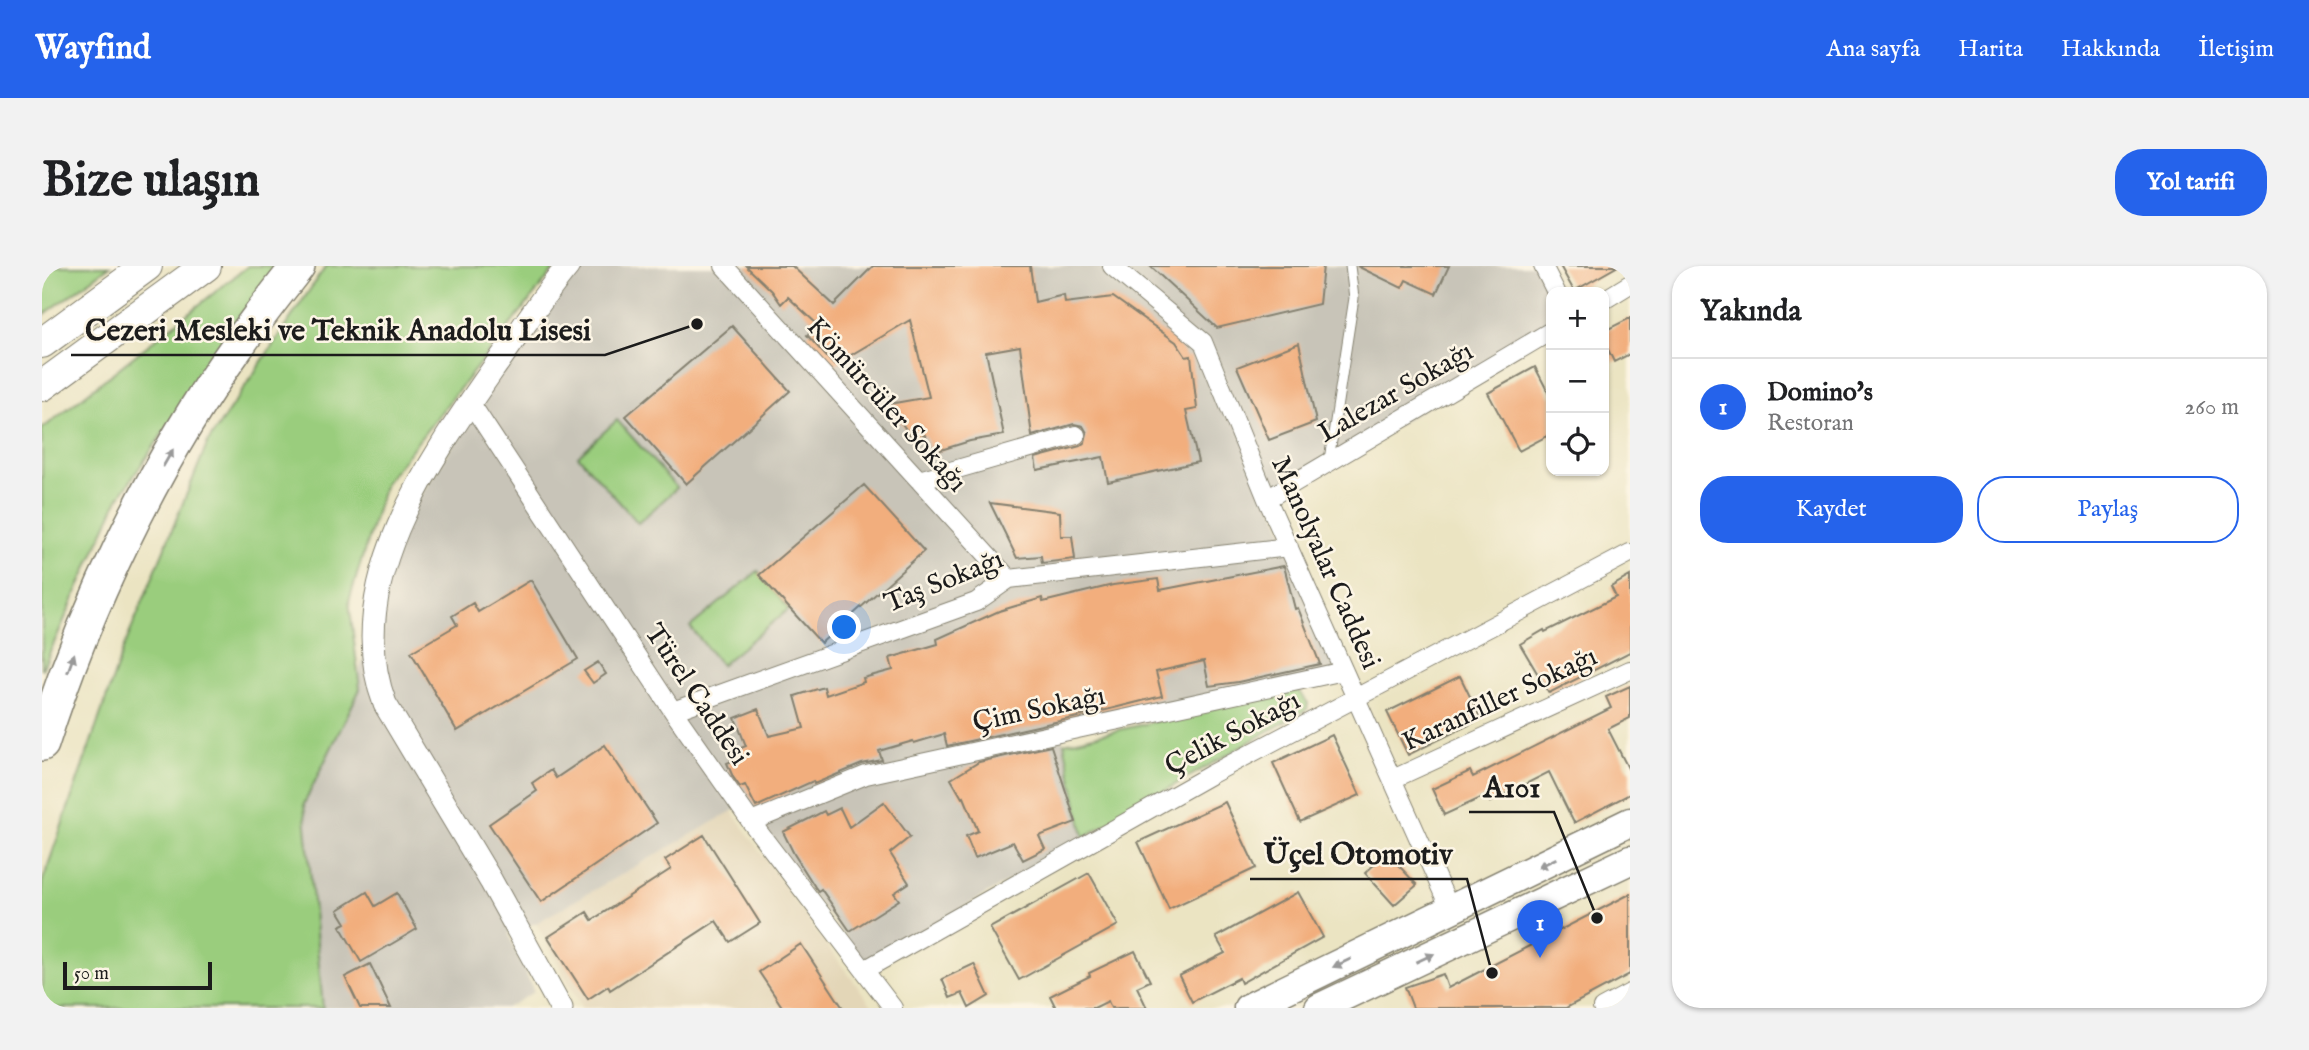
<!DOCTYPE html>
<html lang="tr">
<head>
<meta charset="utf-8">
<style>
	:root { --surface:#fff; --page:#f2f2f2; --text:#202124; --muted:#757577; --line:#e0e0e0; --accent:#2563eb }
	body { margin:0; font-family:"IM FELL English",serif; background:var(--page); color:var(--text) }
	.controls { position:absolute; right:21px; top:21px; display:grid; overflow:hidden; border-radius:14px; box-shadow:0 2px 5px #0004 }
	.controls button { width:63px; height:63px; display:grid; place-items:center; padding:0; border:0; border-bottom:2px solid var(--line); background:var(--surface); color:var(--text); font:35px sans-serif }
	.scale { position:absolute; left:21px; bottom:18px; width:149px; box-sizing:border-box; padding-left:7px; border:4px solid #1c1c1c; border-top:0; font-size:19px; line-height:24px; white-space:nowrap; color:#1c1c1c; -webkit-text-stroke:5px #fcf5e5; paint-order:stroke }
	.you { position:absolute; left:803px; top:362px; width:24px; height:24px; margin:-18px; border:5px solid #fff; border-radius:50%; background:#1a73e8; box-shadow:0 0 0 10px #1a73e833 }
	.badge { display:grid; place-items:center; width:46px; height:46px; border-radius:50%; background:var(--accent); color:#fff; font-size:23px; font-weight:700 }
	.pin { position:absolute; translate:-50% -58px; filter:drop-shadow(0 2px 4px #0008) }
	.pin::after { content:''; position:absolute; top:37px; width:24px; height:21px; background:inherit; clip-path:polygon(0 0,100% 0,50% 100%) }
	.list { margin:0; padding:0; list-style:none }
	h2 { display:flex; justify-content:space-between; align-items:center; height:91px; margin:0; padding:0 28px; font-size:30px }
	h2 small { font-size:23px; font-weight:400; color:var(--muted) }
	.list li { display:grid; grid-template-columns:46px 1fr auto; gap:21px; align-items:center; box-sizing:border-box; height:98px; padding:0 28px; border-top:2px solid var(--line) }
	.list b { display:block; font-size:26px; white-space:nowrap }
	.list p { margin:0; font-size:23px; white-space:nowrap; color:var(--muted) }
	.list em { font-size:23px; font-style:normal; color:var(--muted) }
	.actions { display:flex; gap:14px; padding:21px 28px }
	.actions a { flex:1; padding:16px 0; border:2px solid var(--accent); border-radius:28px; text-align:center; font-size:24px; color:var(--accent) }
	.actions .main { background:var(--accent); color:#fff }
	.icon { flex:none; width:38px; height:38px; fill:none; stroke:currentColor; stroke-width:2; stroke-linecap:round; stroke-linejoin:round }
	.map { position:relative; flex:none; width:1588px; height:742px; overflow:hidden; border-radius:28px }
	header { display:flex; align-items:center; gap:42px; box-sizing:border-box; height:98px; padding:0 35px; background:var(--accent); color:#fff }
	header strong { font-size:33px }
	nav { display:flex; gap:38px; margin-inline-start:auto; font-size:24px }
	.intro { display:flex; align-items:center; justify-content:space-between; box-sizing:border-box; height:168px; padding:0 42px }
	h1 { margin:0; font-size:49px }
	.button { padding:18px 32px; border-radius:28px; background:var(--accent); color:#fff; font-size:24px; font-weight:700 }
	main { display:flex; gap:42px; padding:0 42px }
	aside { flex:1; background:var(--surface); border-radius:28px; box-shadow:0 2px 5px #0004 }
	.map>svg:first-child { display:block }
	.built { fill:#e3d6b7 }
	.industrial { fill:#c8c4b8 }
	.green { fill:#9acd7d; stroke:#5b744c; stroke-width:2 }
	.building { fill:#f2ae7d }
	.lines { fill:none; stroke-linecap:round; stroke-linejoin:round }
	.service-casing { stroke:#84806f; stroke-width:11 }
	.minor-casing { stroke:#84806f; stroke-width:20 }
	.tertiary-casing { stroke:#84806f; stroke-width:25 }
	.primary-casing { stroke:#84806f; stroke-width:31 }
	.trunk-casing { stroke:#84806f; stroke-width:32 }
	.motorway-casing { stroke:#84806f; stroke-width:36 }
	.service { stroke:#fff; stroke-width:9 }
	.minor { stroke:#fff; stroke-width:18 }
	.tertiary { stroke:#fff; stroke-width:23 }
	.primary { stroke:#fff; stroke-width:28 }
	.trunk { stroke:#fff; stroke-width:30 }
	.motorway { stroke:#fff; stroke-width:33 }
	.oneway { fill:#999 }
	.labels { text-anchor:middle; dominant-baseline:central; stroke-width:5; stroke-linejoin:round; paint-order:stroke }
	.street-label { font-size:28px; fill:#1c1c1c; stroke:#fcf5e5 }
	.leader { fill:none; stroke:#1c1c1c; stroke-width:2.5 }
	.callout-dot { fill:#1c1c1c; stroke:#fcf5e5; stroke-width:2.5 }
	.callout-label { font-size:30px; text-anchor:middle; font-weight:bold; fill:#1c1c1c; stroke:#fcf5e5; stroke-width:5; stroke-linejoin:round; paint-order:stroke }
</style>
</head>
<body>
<header>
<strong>Wayfind</strong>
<nav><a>Ana sayfa</a><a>Harita</a><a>Hakkında</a><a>İletişim</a></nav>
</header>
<div class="intro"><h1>Bize ulaşın</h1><a class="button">Yol tarifi</a></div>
<main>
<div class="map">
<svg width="1588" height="742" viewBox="0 0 1588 742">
	<rect width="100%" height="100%" fill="#fcf5e5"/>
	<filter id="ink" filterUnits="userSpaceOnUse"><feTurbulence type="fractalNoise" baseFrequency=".0143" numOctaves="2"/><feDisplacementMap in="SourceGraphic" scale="14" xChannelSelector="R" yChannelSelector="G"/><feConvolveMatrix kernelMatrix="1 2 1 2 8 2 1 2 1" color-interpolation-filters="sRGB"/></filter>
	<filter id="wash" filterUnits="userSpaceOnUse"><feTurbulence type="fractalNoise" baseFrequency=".00686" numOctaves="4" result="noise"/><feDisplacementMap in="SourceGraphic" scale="28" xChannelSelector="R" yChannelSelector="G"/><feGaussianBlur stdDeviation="1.57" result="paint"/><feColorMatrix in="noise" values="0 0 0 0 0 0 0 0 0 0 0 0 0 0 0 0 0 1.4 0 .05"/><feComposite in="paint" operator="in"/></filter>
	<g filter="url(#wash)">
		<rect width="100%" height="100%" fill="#ebe4c2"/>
		<path class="built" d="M690 545 772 663 832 742H540L494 657Z"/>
		<path class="industrial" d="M526 0H1502L1509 26V68L1228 234 1302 409 1019 468 1042 571 824 698 701 539 494 657 466 667 492 726 464 742H281L262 537 318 423 317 409 333 333 355 266Z"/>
		<path class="green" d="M0 0H68L0 50Z
			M206 0H235L76 233 0 404V163Z
			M285 0H515L343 217 307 335 318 423 262 538 281 742H0V617L82 381 166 176 277 10Z
			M575 154 635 222 596 257 536 190Z
			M716 305 747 343 679 399 648 361Z
			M1254 422 1266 437 1265 443 1042 571 1022 477Z"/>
		<g id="blocks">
			<path class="building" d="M704 0H750L792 39 831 0H988L993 36 1022 29 1023 37 1071 31 1134 76 1144 91 1149 90 1155 143 1144 145 1156 196 1066 216 1061 191 995 204 993 192 1038 180 1043 176 1045 167 1041 160 1032 158 990 170 978 80 944 86 962 169 928 175 889 187 883 169 871 174 847 138 887 131 868 54 792 99 765 69 776 59 746 31 739 38 730 25Z
				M1108 0H1281L1277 38 1175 62Z
				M1315 0H1407L1394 28 1364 14 1360 22Z
				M1518 0H1576L1532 25Z
				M1588 52V88L1572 96 1562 75V65Z
				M690 60 748 125 644 218 584 150Z
				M1257 77 1274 156 1227 174 1195 101Z
				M1493 101 1509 132V168L1477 185 1446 127Z
				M822 219 882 285 779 377 717 309Z
				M948 237 1018 246 1019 270H1030L1033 293 1000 297 999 290 975 292Z
				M1242 300 1253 343 1256 342 1278 398 1196 416 1167 420 1162 395 1114 406 1120 430 1040 450 905 480 902 468 872 477 871 475 837 485 840 494 820 498 772 518 771 515 714 541 703 519 698 521 691 511 685 497 697 492 694 484 704 480 693 452 716 443 727 470 762 462 753 430 782 421 784 429 822 416 821 412 851 404 848 392 896 378 895 373 957 345 1000 332 1001 336 1071 319 1116 313 1118 324Z
				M1588 310V386L1507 427 1478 378 1502 364 1503 366 1574 331 1569 321Z
				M489 314 536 393 415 465 369 386 415 359 410 350 431 337 436 346Z
				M556 396 564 408 551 417 542 405Z
				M1418 410 1439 453 1366 489 1345 446Z
				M1588 420V452L1566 463 1588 506V528L1532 557 1507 506 1448 536 1445 529 1402 549 1390 523 1428 505 1431 511 1569 442 1564 431Z
				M1290 469 1318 529 1258 556 1231 497Z
				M563 479 615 557 499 636 447 558 495 525 490 517 509 504 514 512Z
				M1009 480 1034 556 997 570 1003 583 981 594 971 576 933 592 924 570 936 565 922 531 920 532 909 513 937 496Z
				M842 536 868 571 848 587 867 617 852 627 857 634 808 665 779 623 776 625 773 621 752 588 741 566 782 545 784 549 798 542 807 561Z
				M1183 536 1214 602 1127 643 1096 576Z
				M662 569 718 657 688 676 674 655 568 724 566 720 546 733 506 671 545 646 550 654 629 603 623 594Z
				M1345 587 1375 619 1352 639 1323 607Z
				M1047 607 1076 659 977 714 948 662Z
				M325 626 333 640 355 627 375 663 319 696 298 660 304 657 296 644Z
				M1256 626 1281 671 1199 717 1197 712 1150 736 1137 710 1183 687 1174 671Z
				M1588 628V708L1524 742H1371L1363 721 1401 708 1406 722Z
				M759 678 801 742H741L717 706Z
				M1093 685 1108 715 1095 721 1105 742H1069L1066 735 1052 742H1014L1008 730 1048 710 1047 707Z
				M328 698 349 742H318L303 711Z
				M932 698 947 730 927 742 920 727 908 732 900 713Z"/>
		</g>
	</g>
	<g filter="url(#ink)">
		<use href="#blocks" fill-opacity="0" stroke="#84806f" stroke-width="2"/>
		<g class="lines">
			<defs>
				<path id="service" d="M1287 194 1312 32 1308 0"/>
				<path id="minor" d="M682 0 967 313
					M1070 0 1161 76 1225 233 1409 645
					M1501 0 1514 26
					M1562 34 1588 18
					M428 136 631 445 709 556 851 742
					M877 214 1034 169
					M1225 233 1509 65
					M631 445 934 336 967 313 1247 281
					M1351 513 1588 404
					M709 556 824 509 1302 405
					M824 703 1168 509 1588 287
					M1560 742 1588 727"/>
				<path id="tertiary" d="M519 742 449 615 343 438C298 319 389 192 454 99 478 66 500 31 526 0"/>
				<path id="primary" d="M1206 742 1588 556
					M1277 742 1588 594"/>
				<path id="trunk" d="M0 77 105 0
					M0 120 164 0"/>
				<path id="motorway" d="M0 478C43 342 112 197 195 81 214 53 235 27 256 0"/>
			</defs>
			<use href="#service" class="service-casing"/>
			<use href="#minor" class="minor-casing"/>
			<use href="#tertiary" class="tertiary-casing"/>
			<use href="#primary" class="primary-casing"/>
			<use href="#trunk" class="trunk-casing"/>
			<use href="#motorway" class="motorway-casing"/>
			<use href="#service" class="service"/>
			<use href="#minor" class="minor"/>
			<use href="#tertiary" class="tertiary"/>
			<use href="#primary" class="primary"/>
			<use href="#trunk" class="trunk"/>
			<use href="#motorway" class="motorway"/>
		</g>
		<defs><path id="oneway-solid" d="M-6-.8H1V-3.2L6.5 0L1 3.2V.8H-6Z" transform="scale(1.75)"/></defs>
		<g class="oneway">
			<use href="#oneway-solid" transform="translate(126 192) rotate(-60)"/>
			<use href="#oneway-solid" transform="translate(29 397) rotate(-70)"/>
			<use href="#oneway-solid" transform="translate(1505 597) rotate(153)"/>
			<use href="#oneway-solid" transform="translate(1383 692) rotate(-25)"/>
			<use href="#oneway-solid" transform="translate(1300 697) rotate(155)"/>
		</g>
	</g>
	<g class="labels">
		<g class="street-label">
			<text transform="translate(1354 127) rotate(-30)">Lalezar Sokağı</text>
			<text transform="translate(844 139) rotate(48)">Kömürcüler Sokağı</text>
			<text transform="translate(1283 297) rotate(66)">Manolyalar Caddesi</text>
			<text transform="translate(902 316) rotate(-22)">Taş Sokağı</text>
			<text transform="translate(654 429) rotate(56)">Türel Caddesi</text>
			<text transform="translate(1458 434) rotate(-25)">Karanfiller Sokağı</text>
			<text transform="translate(997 444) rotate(-12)">Çim Sokağı</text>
			<text transform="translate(1191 468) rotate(-28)">Çelik Sokağı</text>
		</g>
	</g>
	<path class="leader" d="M655 58L563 89H29M1555 652L1512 546H1427M1450 707L1425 613H1208"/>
	<g class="callout-dot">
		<circle cx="655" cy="58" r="7"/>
		<circle cx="1555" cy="652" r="7"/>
		<circle cx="1450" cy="707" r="7"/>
	</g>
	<g class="callout-label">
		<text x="296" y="74">Cezeri Mesleki ve Teknik Anadolu Lisesi</text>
		<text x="1470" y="531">A101</text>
		<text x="1316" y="598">Üçel Otomotiv</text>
	</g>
</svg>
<div class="controls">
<button>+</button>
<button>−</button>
<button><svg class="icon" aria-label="locate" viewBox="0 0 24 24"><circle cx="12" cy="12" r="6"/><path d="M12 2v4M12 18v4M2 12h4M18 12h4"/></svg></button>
</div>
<div class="scale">50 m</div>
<div class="you"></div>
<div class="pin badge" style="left:1498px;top:692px">1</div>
</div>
<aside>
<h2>Yakında<small></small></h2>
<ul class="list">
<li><span class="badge">1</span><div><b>Domino's</b><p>Restoran</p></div><em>260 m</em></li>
</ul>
<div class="actions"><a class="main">Kaydet</a><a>Paylaş</a></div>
</aside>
</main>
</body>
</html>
